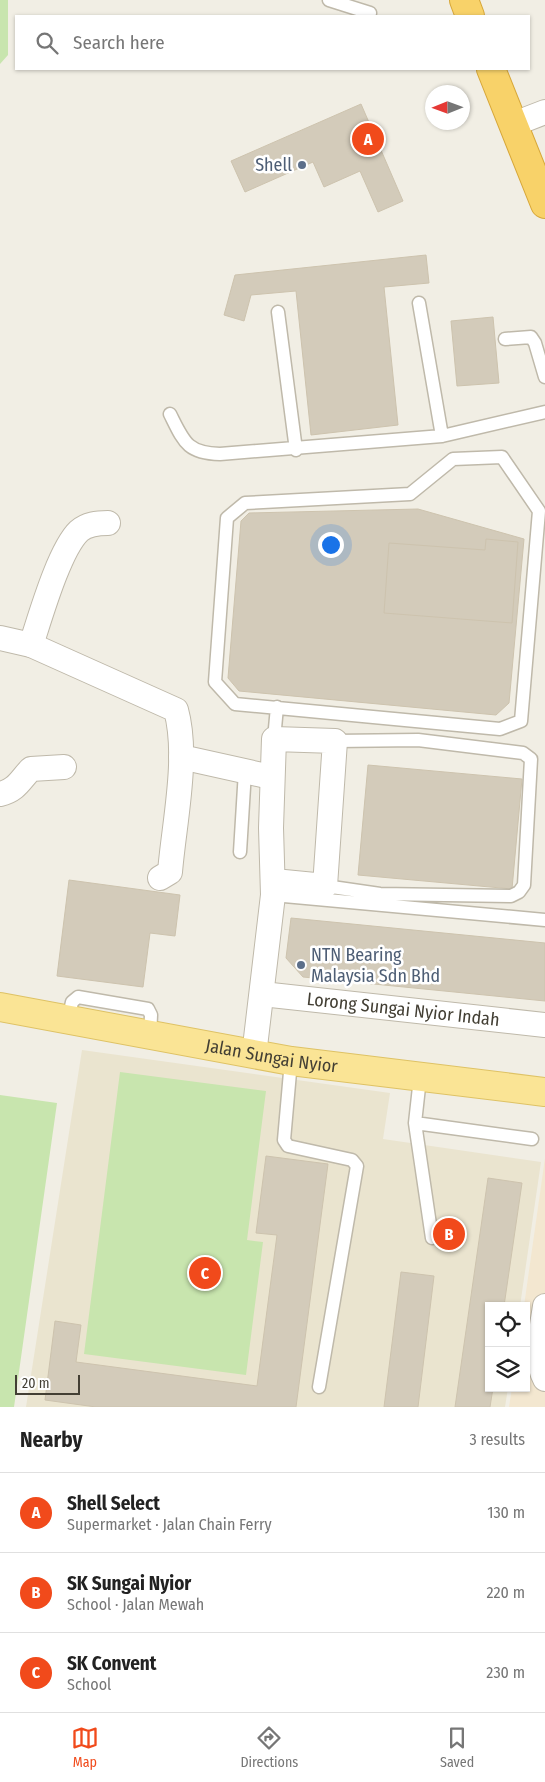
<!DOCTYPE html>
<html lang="en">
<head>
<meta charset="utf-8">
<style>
	:root { --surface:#fff; --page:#f6f6f6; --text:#222; --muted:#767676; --line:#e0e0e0; --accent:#f14a1b }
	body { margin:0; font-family:"Fira Sans Condensed",sans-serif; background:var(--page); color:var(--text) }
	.controls { position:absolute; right:15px; bottom:15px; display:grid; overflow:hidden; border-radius:0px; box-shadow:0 1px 4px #0004 }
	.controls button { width:45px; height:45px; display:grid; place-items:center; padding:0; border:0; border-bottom:1px solid var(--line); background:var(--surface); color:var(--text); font:25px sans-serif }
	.compass { position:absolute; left:425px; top:85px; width:45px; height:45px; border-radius:50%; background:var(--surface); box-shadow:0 1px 4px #0004; rotate:269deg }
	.scale { position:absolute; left:15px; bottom:12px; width:65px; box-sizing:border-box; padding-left:5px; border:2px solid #433f34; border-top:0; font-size:14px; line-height:18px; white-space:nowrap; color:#433f34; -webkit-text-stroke:4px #fff; paint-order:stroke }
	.you { position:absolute; left:330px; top:544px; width:18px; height:18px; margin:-12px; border:4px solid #fff; border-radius:50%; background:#1a73e8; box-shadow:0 0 0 8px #1a73e833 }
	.badge { display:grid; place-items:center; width:32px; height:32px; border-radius:50%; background:var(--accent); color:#fff; font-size:16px; font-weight:700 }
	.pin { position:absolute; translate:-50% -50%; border:2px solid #fff; box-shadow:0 1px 5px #0006 }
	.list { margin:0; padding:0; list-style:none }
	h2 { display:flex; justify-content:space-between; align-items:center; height:65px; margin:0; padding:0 20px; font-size:21px }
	h2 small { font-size:16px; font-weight:400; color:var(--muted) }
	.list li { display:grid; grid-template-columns:32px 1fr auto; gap:15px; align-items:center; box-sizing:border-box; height:80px; padding:0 20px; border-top:1px solid var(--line) }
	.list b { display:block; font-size:19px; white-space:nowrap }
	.list p { margin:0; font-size:16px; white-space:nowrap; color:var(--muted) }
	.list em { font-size:16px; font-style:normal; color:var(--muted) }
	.icon { flex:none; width:28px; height:28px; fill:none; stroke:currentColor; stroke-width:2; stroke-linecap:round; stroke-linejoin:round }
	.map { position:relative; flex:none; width:545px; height:1407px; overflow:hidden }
	.search { position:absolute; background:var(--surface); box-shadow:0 1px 4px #0004; left:15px; right:15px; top:15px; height:55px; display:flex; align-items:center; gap:12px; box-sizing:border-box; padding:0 18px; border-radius:0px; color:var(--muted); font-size:19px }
	.sheet { height:305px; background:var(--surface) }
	nav { display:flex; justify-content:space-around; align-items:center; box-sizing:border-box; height:70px; border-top:1px solid var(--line); background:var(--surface); font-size:14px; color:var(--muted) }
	nav a { display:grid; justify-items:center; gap:2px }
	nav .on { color:var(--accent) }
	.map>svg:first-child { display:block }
	.commercial { fill:#f3e7d0 }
	.education { fill:#eae4cf }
	.green { fill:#c8e5ae }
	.building { fill:#d3cbba; stroke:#cdc3ae }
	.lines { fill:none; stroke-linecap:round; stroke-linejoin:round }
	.lane-casing { stroke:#bfb9aa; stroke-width:15 }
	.street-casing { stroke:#bfb9aa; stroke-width:26 }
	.primary-casing { stroke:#dec265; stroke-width:30 }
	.highway-casing { stroke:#d7a739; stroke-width:30 }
	.lane { stroke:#fff; stroke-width:12 }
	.street { stroke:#fff; stroke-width:24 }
	.primary { stroke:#fae495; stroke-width:28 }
	.highway { stroke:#f8d269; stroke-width:28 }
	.service-dot { fill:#5c6f8a; stroke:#fff; stroke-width:2 }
	.labels { text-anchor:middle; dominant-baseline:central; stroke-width:5; stroke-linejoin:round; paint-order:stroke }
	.service-label { font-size:18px; fill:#4e5e75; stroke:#fff; text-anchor:end }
	.street-label { font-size:18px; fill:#433f34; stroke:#fff }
</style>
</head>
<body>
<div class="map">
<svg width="545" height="1407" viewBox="0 0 545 1407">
	<rect width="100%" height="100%" fill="#f1eee4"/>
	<path class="commercial" d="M545 1158V1407H509L512 1388H526V1306H524Z"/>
	<path class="education" d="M82 1050 390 1093 383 1139 541 1162 520 1306H489V1388H508L505 1407H26Z"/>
	<path class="green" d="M0 0H8V55L0 64Z
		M120 1072 266 1091 247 1240 263 1242 246 1375 84 1354Z
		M0 1095 57 1103 14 1407H0Z"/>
	<path class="building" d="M361 104 403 201 378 212 360 171 324 187 313 162 245 192 231 161Z
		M426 255 429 283 384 287 398 425 311 435 296 291 251 295 244 321 224 315 235 275Z
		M493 317 499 383 457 386 451 321Z
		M418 509 524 539 509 703 496 715 239 691 228 678 241 521 249 513Z
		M486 539 518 542 512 623 384 613 389 543 485 550Z
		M368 765 522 779 512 889 358 875Z
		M69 880 180 895 175 936 150 933 143 987 57 976Z
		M291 918 545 943V1001L303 977 286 958Z
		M266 1156 328 1164 296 1407H96L45 1400 55 1321 81 1325 76 1362 257 1386 277 1235 256 1233Z
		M488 1178 522 1183 504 1306H489V1388H493L490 1407H455Z
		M401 1272 434 1276 418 1407H384Z"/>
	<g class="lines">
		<defs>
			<path id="lane" d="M329 0 370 13
				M419 303 442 436
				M278 312 296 450
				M505 339 531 337 535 343 545 377
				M170 414C184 442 187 453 220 454L442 436 545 412
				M502 457 539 511 521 721 500 729 235 704 215 682 227 518 245 503 410 494 453 459Z
				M274 739 277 707
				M240 852 245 771
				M325 886 380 894 511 896 519 892 524 885 531 759 523 753 418 740 335 741
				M273 895 545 920
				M68 1021 72 1002 78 997 148 1009 151 1015 150 1036
				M291 1061 284 1140 288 1146 352 1160 357 1166 319 1387
				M420 1078 415 1123 432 1238
				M415 1123 532 1139"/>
			<g id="street">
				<path d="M514 124 545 112"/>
				<path d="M0 638 31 645 176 710C189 757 174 823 170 872L160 878"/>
				<path d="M31 645C40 618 59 550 79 531 87 524 97 523 108 523"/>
				<path d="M181 757 271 777"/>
				<path d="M0 794C17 790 20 780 31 769L64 767"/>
				<path id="s1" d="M262 994 545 1025"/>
				<path d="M254 1055 273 895 271 828 274 739 335 741 325 886 274 881"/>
				<path d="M545 1306C542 1328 534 1359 545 1379"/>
			</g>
			<g id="primary">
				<path id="s2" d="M0 1007 291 1061 545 1092"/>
			</g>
			<path id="highway" d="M464 0 470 16
				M491 69 545 204"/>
		</defs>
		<use href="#lane" class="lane-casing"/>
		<use href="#street" class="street-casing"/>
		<use href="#primary" class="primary-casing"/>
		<use href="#highway" class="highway-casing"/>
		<use href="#lane" class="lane"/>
		<use href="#street" class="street"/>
		<use href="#primary" class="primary"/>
		<use href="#highway" class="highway"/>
	</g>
	<g class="service-dot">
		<circle cx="302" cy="165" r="5"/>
		<circle cx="301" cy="965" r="5"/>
	</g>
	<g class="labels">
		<g class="service-label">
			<text x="292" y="165">Shell</text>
			<text x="311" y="955" text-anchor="start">NTN Bearing<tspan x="311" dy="21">Malaysia Sdn Bhd</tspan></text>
		</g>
		<g class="street-label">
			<text stroke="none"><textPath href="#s1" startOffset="142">Lorong Sungai Nyior Indah</textPath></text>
			<text stroke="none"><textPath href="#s2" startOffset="276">Jalan Sungai Nyior</textPath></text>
		</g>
	</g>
</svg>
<div class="controls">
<button><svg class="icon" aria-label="locate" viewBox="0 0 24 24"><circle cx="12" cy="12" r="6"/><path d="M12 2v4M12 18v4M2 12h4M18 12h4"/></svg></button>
<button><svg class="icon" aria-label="layers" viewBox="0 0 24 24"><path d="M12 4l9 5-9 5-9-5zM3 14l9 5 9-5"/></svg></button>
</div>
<svg class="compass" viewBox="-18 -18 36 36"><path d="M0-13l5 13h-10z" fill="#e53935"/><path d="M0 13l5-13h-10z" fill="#767676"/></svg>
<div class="scale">20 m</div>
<div class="you"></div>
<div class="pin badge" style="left:368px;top:139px">A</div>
<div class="pin badge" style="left:449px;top:1234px">B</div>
<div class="pin badge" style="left:205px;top:1273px">C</div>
<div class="search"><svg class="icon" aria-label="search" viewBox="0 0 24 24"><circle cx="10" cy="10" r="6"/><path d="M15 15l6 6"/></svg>Search here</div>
</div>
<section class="sheet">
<h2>Nearby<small>3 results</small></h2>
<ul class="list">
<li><span class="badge">A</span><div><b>Shell Select</b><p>Supermarket · Jalan Chain Ferry</p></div><em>130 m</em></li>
<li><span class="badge">B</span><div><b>SK Sungai Nyior</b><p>School · Jalan Mewah</p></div><em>220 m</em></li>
<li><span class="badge">C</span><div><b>SK Convent</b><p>School</p></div><em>230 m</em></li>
</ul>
</section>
<nav>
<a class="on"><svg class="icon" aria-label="map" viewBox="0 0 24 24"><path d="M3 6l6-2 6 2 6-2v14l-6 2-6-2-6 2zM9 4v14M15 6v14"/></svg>Map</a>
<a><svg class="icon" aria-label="directions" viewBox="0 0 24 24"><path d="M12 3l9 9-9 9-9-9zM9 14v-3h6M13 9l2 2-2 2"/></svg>Directions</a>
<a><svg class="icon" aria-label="saved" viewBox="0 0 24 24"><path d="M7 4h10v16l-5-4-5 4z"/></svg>Saved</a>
</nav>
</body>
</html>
